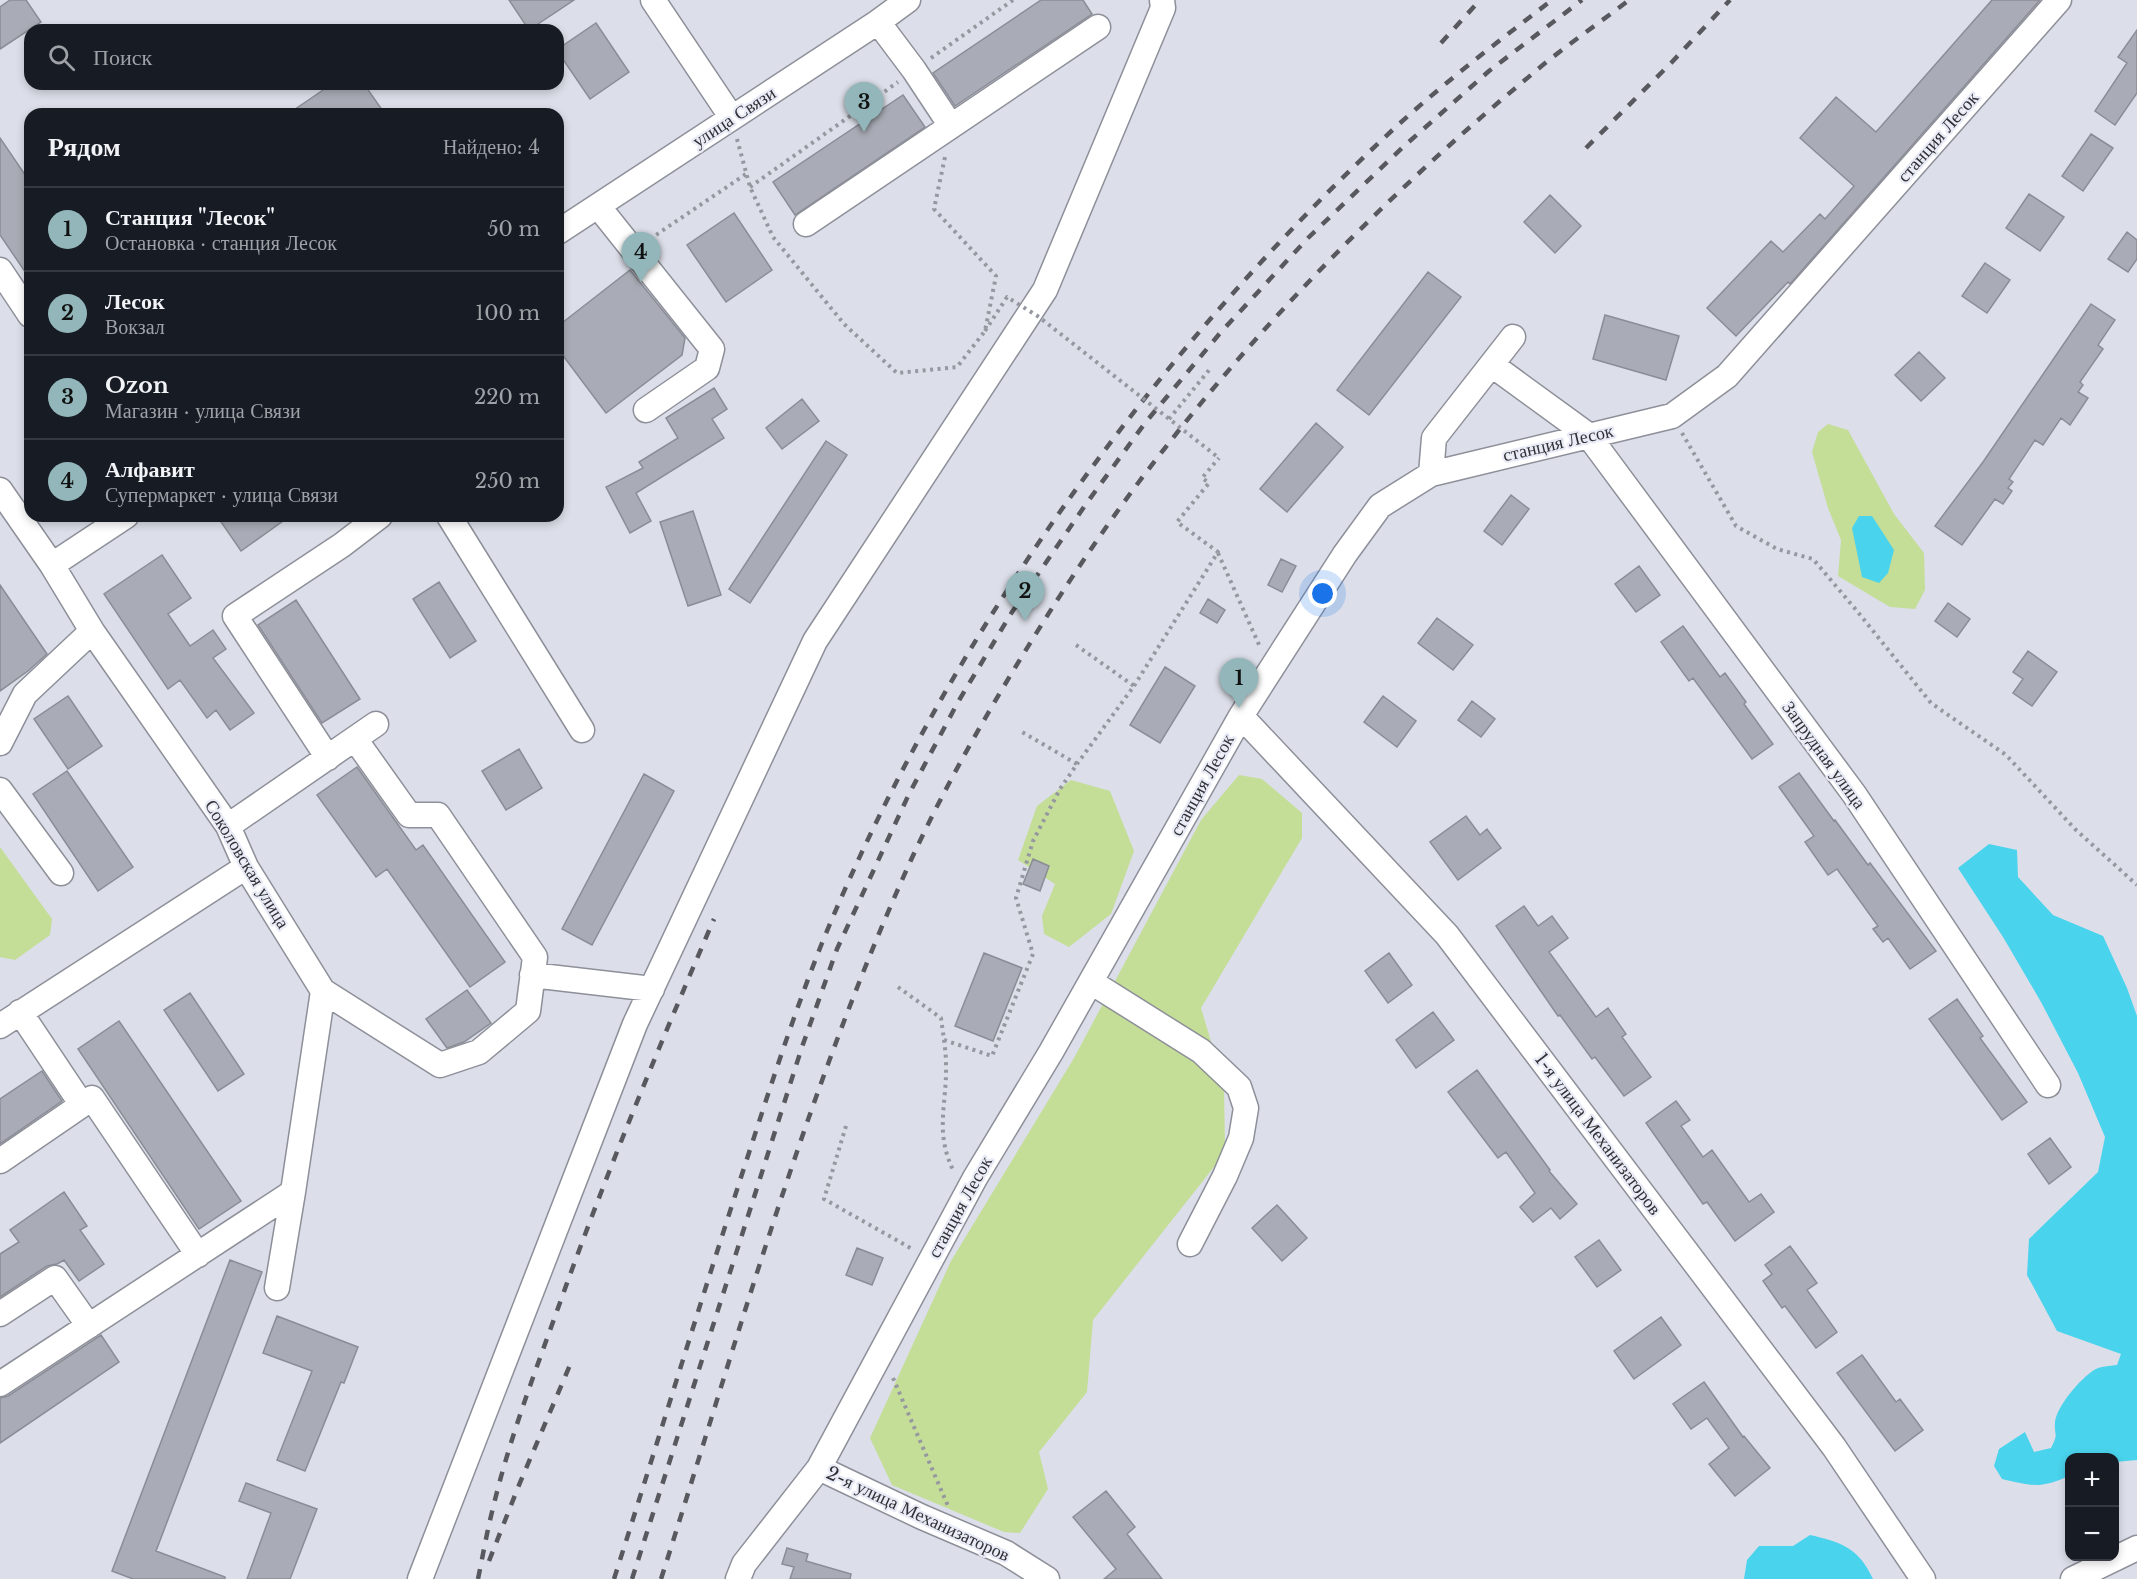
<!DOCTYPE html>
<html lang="ru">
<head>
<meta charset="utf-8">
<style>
	:root { --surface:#171b24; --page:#20242c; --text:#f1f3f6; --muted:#9ea1a6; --line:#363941; --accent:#92b6b9 }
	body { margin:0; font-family:"Libre Baskerville",serif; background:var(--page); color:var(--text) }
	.controls { position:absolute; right:18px; bottom:18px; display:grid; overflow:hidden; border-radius:12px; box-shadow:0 3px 9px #0003 }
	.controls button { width:54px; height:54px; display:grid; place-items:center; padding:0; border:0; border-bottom:2px solid var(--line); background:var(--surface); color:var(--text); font:30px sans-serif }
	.you { position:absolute; left:1323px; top:594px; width:21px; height:21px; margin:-15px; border:4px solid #fff; border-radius:50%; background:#1a73e8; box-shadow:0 0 0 9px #1a73e833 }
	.badge { display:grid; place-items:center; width:39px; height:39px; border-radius:50%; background:var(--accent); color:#111; font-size:20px; font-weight:700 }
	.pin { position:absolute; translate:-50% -50px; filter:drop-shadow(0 2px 3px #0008) }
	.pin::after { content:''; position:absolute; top:32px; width:21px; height:18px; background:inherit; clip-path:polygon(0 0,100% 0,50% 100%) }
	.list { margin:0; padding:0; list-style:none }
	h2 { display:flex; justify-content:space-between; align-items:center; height:78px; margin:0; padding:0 24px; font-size:26px }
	h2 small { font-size:20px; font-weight:400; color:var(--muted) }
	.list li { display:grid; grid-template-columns:39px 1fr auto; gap:18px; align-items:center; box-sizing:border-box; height:84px; padding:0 24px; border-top:2px solid var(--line) }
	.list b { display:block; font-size:22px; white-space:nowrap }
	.list p { margin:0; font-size:20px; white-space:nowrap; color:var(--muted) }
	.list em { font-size:20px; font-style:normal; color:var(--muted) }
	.icon { flex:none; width:33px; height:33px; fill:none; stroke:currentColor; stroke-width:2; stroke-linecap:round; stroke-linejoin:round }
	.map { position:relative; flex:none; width:2137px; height:1579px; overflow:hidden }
	.search { position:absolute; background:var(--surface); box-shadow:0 3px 9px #0003; left:24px; top:24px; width:540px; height:66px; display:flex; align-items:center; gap:15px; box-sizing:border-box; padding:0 21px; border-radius:18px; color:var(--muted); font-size:22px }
	.panel { position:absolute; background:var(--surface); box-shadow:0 3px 9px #0003; left:24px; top:108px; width:540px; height:414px; border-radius:18px }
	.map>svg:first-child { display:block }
	.green { fill:#c4dd97 }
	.water { fill:#4ad3ec }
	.building { fill:#a9acb6; stroke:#8a8d96; stroke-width:1.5 }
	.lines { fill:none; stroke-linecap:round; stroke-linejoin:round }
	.minor-casing { stroke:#8d8f99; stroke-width:27 }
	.path { stroke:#9698a0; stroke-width:4; stroke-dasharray:3 4.5; stroke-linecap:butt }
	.minor { stroke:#fff; stroke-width:24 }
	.rail { stroke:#57595e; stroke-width:4.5; stroke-dasharray:10 10; stroke-linecap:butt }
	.path-bridge { stroke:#9698a0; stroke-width:4; stroke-dasharray:3 4.5; stroke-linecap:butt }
	.labels { text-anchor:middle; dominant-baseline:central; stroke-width:4.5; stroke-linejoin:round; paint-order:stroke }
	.street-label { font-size:18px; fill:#303135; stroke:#e9ecf7 }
</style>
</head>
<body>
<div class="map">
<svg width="2137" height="1579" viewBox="0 0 2137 1579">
	<rect width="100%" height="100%" fill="#dcdfe9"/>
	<path class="green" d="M1828 424 1848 430 1894 514 1924 553 1925 590 1915 609 1890 607 1838 576 1841 540 1828 508 1812 452 1818 432Z
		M1239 775 1262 779 1302 813V838L1201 1008 1224 1085 1225 1153 1093 1320 1087 1392 1039 1452 1048 1489 1020 1533 1004 1532 892 1485 870 1438 951 1261 1074 1058 1201 820Z
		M1071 780 1110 791 1134 851 1111 914 1069 947 1044 934 1042 916 1055 884 1018 860 1037 806Z
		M0 847 52 919 50 935 15 960 0 957Z"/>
	<path class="water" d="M1859 516H1872L1894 550 1888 573 1879 583 1862 577 1852 528Z
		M1989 844 2017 850 2018 877 2053 915 2103 936 2127 988 2137 1016V1460L2115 1462 2114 1458H2070L2069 1476C2039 1489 2033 1486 2002 1479L1994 1466 1999 1449 2025 1432 2034 1452 2051 1448C2059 1432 2054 1437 2055 1422 2057 1406 2080 1379 2094 1370 2100 1366 2110 1366 2117 1365L2121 1354 2057 1331 2027 1275 2029 1239 2098 1172 2105 1137 2078 1073 2041 1002 2003 937 1958 868Z
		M1810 1535C1841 1542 1859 1548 1873 1579H1744L1747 1560 1759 1546H1793Z"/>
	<path class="building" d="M10 0H26L41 22 0 49V7Z
		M509 0H574L529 30Z
		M1041 0H1083L1092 14 955 106 933 73Z
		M1992 0H2040L1790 284 1788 282 1736 336 1707 308 1771 241 1783 252 1820 214 1825 219 1854 186 1800 138 1836 97 1876 132Z
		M596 23 629 72 590 99 558 52V49Z
		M2137 30V93L2115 125 2095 111 2127 63 2118 57Z
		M332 84H364L385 114H288Z
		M903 95 925 127 795 215 773 182Z
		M2091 134 2113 148 2083 191 2062 176Z
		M0 138 30 182V279L0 235Z
		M2029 194 2064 217 2040 251 2006 228Z
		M1550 195 1581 226 1555 253 1524 222Z
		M734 213 772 270 726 302 687 245Z
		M2127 232 2137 240V259L2128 272 2108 259Z
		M1985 263 2010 280 1987 313 1962 296Z
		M630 270 685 338 682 355 606 413 558 349V326Z
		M1428 272 1461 297 1369 415 1337 390Z
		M2091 304 2115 320 2098 345 2103 349 2080 382 2083 385 2078 392 2088 398 2070 425 2061 418 2043 445 2035 440 2009 479 2013 482 2008 488 2012 491 2003 504 1995 499 1962 545 1935 526 1983 462Z
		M1605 315 1679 336 1666 380 1593 359Z
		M1919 352 1945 378 1921 401 1895 375Z
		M714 388 727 409 712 419 724 438 636 493 651 521 630 533 606 487 643 468 639 462 678 438 666 418Z
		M802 399 819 421 782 449 766 428Z
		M1316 423 1343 447 1287 512 1260 489Z
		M826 441 847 455 750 603 729 589Z
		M1511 495 1529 509 1502 545 1484 531Z
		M693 511 721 595 688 606 660 522Z
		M217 516H290L241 551Z
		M162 555 191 598 168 614 190 646 213 630 226 649 213 658 254 713 230 730 216 710 207 718 180 680 168 689 104 594Z
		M1281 559 1296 566 1282 592 1268 585Z
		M1639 566 1660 595 1636 612 1615 584Z
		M439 582 476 641 450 658 413 599Z
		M0 585 47 654 28 671 0 691Z
		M1208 599 1225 610 1217 623 1200 613Z
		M296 600 360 699 322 723 258 625Z
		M1948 603 1970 619 1957 637 1935 621Z
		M1437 618 1473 645 1453 670 1418 643Z
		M1683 626 1720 677 1725 673 1746 702 1744 704 1773 744 1752 759 1693 678 1689 681 1661 642Z
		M2028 651 2057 672 2032 706 2013 693 2023 679 2013 672Z
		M1165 667 1195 686 1160 743 1130 725Z
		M68 696 102 746 68 769 34 719Z
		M1383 696 1416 721 1397 747 1364 722Z
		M1472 701 1495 719 1481 737 1458 720Z
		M519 749 542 788 506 810 482 771Z
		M357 767 416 850 423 845 505 962 470 987 387 869 376 877 317 795Z
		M67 771 133 867 98 891 33 794Z
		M1799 773 1834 821 1835 820 1868 865 1870 863 1936 951 1910 969 1888 938 1883 942 1873 929 1878 926 1837 869 1828 875 1805 842 1814 836 1779 787Z
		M644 774 674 791 592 945 562 929Z
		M1466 816 1480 835 1487 829 1501 848 1458 880 1430 842Z
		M1033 859 1049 866 1040 891 1023 884Z
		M1524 906 1538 926 1552 916 1568 938 1549 952 1596 1017 1608 1008 1626 1034 1622 1037 1651 1077 1624 1096 1595 1057 1592 1059 1560 1015 1558 1016 1496 926Z
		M984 953 1022 968 993 1041 955 1026Z
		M1389 953 1412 985 1388 1003 1365 971Z
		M467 990 491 1023 464 1042 447 1048 426 1019Z
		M190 993 244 1074 218 1091 164 1010Z
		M1957 999 1983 1036 1980 1038 2027 1102 2002 1120 1929 1019Z
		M1433 1012 1454 1040 1416 1068 1396 1040Z
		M119 1021 241 1201 199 1229 78 1049Z
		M1477 1070 1550 1170 1549 1171 1577 1204 1560 1219 1551 1208 1533 1222 1520 1207 1535 1193 1506 1152 1498 1158 1448 1092Z
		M42 1071 62 1101 0 1144V1099Z
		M1676 1101 1690 1120 1681 1126 1703 1157 1712 1150 1749 1202 1761 1194 1774 1212 1735 1241 1707 1202 1703 1204 1646 1123Z
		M2050 1138 2071 1167 2049 1184 2028 1154Z
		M64 1192 87 1226 80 1230 104 1264 79 1281 64 1260 57 1264 47 1266 0 1297V1254L19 1242 10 1230Z
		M1277 1205 1307 1238 1282 1261 1252 1228Z
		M1599 1240 1621 1270 1597 1287 1575 1257Z
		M1790 1246 1817 1283 1807 1290 1837 1332 1816 1348 1785 1306 1782 1308 1763 1281 1772 1274 1765 1265Z
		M857 1248 883 1258 872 1285 846 1275Z
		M230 1260 262 1272 156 1551 225 1577V1579H133L112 1571Z
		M277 1316 358 1347 344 1383 341 1382 305 1471 277 1460 312 1371 263 1353Z
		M1661 1317 1681 1345 1634 1379 1614 1351Z
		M101 1335 119 1362 0 1443V1398L8 1396Z
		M1862 1355 1896 1402 1900 1399 1923 1430 1895 1451 1837 1373Z
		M1704 1382 1743 1437 1744 1436 1770 1468 1735 1496 1709 1464 1729 1448 1707 1418 1691 1429 1673 1404Z
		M246 1483 317 1509 290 1579H247L271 1513 239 1501Z
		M1106 1491 1135 1527 1127 1534 1162 1579H1104L1116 1569 1073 1517Z
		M787 1548 808 1554 806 1561 851 1574 850 1579H790L794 1567 782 1564Z"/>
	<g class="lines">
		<defs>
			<path id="minor" d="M653 0 732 118
				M878 22 914 70 951 126
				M598 206 712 349 707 368 646 410
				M806 224 1098 27
				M558 232 878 22 908 0
				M0 270 30 315
				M1492 365 1588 435 1854 794 2048 1085
				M1431 474 1434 438 1513 337
				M0 490 52 565 92 631 228 826 246 867 323 991 293 1192 277 1288
				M449 516 582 730
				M52 565 126 516
				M1241 716 1447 935 1834 1447 1923 1579
				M0 743 25 694 92 631
				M328 758 235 616 342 545 380 516
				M0 790 61 873
				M228 826 376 724
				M532 975 652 989
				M1091 982 1201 1051 1239 1087 1246 1108 1241 1138 1225 1176 1190 1244
				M323 991 440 1065 479 1052 528 1011 535 957 438 815H409L355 739
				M20 1012 82 1105
				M0 1026 246 867
				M0 1161 92 1098 198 1255
				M0 1314 55 1278 89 1326
				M0 1384 293 1192
				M819 1468 922 1517 1006 1553 1047 1579
				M420 1579 635 1024 815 641 1045 290 1163 8 1162 0
				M738 1579 744 1564 819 1468 975 1178 1051 1052 1241 716 1345 554 1380 506 1431 474 1672 416 1727 376 2059 0
				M2073 1579 2137 1548"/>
		</defs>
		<use href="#minor" class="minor-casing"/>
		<path class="path" d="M931 58 1013 0
			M737 139 750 187 773 237 844 324 897 373 957 367 985 331 996 276 934 209 945 157
			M750 187 898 82
			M650 239 746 174
			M1169 419 1210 369
			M1682 433 1736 526 1777 549 1813 559 1857 611 1931 703 2006 755 2075 829 2137 885
			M1218 553 1260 647
			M1076 645 1134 686 1077 764
			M1134 686 1218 552 1177 522 1209 483 1202 478 1219 458
			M898 987 941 1018C943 1034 946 1049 946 1065 947 1105 934 1132 954 1172
			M944 1040 992 1056 1033 954 1016 898 1033 841 1060 789 1077 764 1022 732
			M846 1126 824 1199 914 1250
			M893 1378 948 1506"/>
		<use href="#minor" class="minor"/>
		<path class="rail" d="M1441 43 1480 0
			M1586 148 1672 62 1730 0
			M489 1561 519 1485 573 1358
			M478 1579C483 1555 487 1531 493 1508 510 1436 537 1367 562 1297 608 1169 660 1044 714 919
			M614 1579C658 1441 700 1303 745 1165 769 1091 793 1016 822 943 945 643 1148 359 1385 137 1437 88 1495 44 1552 0
			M632 1579 802 1047 837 949 909 794 958 702 1012 612 1086 504 1145 423 1221 332 1308 238 1403 147 1489 71 1582 0
			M661 1579C738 1338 806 1091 911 860 940 797 974 736 1010 676 1057 598 1108 520 1165 448 1271 312 1398 185 1531 75 1562 48 1597 25 1629 0"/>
		<path class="path-bridge" d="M985 331 1007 297 1039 317 1219 458"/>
	</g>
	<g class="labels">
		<g class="street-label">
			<text transform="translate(734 117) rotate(-33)">улица Связи</text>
			<text transform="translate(1938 137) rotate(-49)">станция Лесок</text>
			<text transform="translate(1558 443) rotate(-13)">станция Лесок</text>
			<text transform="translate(1824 755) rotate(54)">Запрудная улица</text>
			<text transform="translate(1202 785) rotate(-61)">станция Лесок</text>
			<text transform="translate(247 864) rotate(59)">Соколовская улица</text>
			<text transform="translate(1598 1134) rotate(53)">1-я улица Механизаторов</text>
			<text transform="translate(960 1207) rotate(-61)">станция Лесок</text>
			<text transform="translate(918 1514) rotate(25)">2-я улица Механизаторов</text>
		</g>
	</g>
</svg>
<div class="controls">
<button>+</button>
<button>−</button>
</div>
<div class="you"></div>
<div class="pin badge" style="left:1239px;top:708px">1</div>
<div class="pin badge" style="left:1025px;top:621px">2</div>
<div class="pin badge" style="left:864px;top:132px">3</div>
<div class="pin badge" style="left:641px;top:282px">4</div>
<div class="search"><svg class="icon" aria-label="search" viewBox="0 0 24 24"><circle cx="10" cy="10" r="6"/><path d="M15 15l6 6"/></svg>Поиск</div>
<section class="panel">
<h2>Рядом<small>Найдено: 4</small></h2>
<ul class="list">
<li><span class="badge">1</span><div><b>Станция &quot;Лесок&quot;</b><p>Остановка · станция Лесок</p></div><em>50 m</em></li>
<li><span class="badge">2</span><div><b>Лесок</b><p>Вокзал</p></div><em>100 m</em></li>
<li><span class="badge">3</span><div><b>Ozon</b><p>Магазин · улица Связи</p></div><em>220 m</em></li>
<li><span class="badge">4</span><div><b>Алфавит</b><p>Супермаркет · улица Связи</p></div><em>250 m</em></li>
</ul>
</section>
</div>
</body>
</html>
